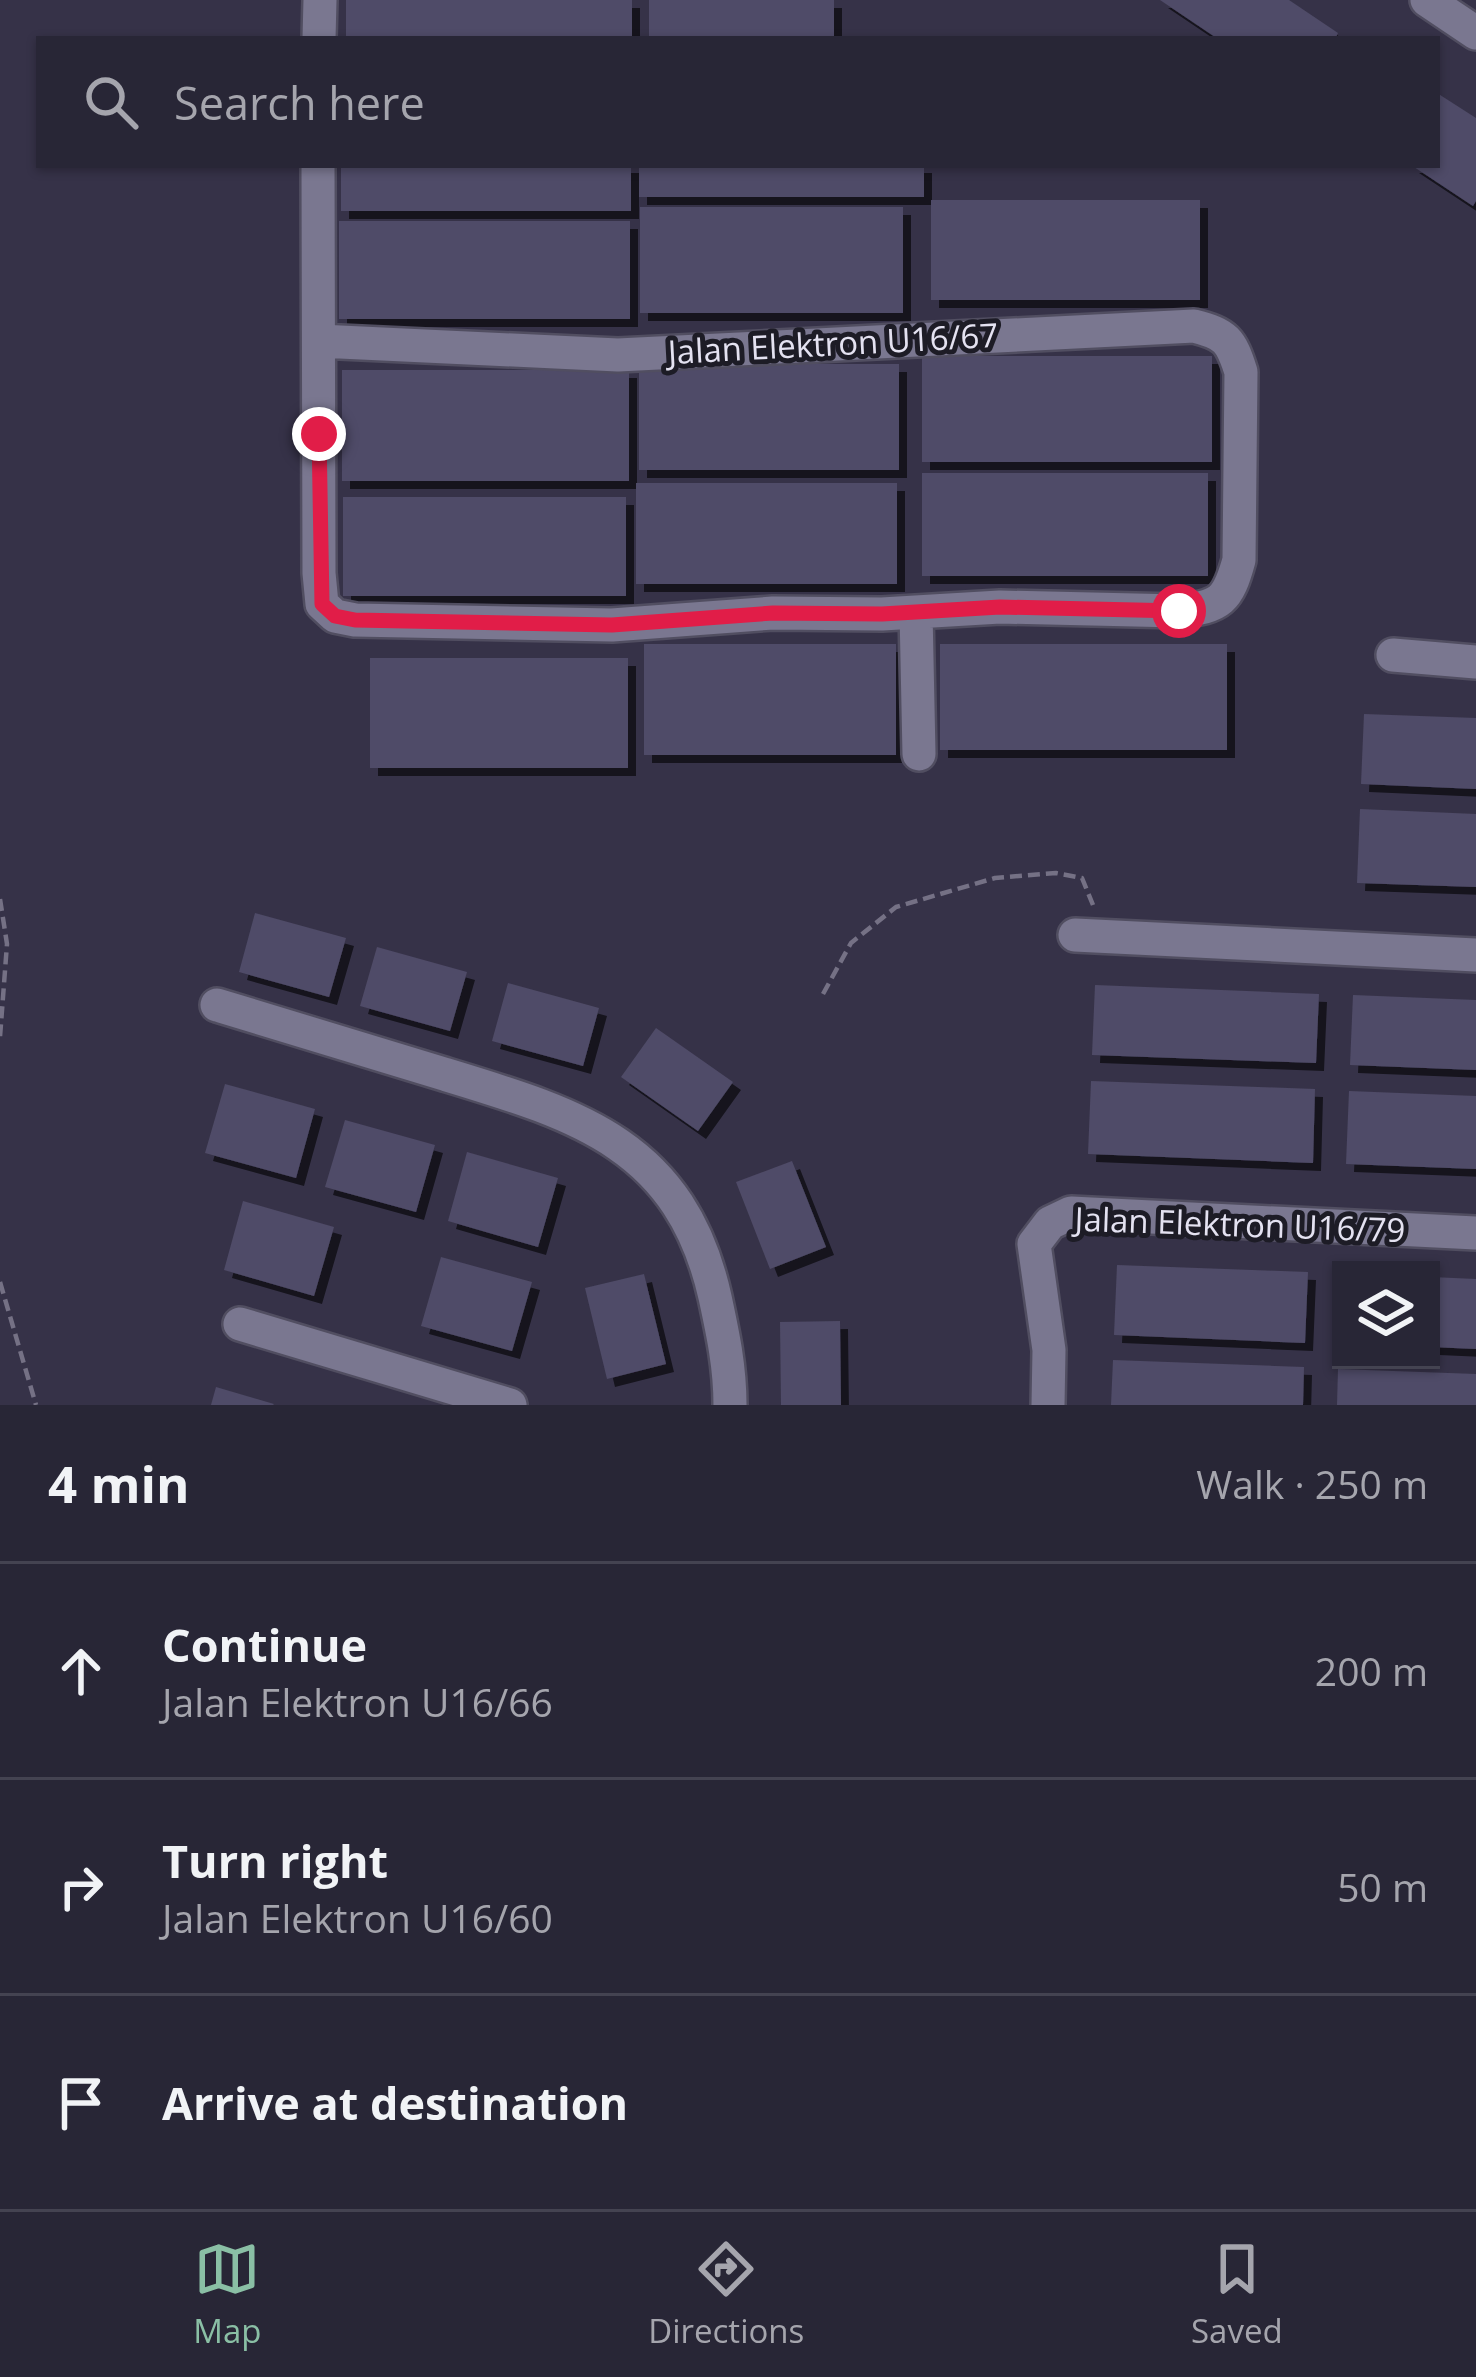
<!DOCTYPE html>
<html lang="en">
<head>
<meta charset="utf-8">
<style>
	:root { --surface:#282636; --page:#343242; --text:#f1f3f6; --muted:#a5a5ad; --line:#444351; --accent:#8abfa5 }
	body { margin:0; font-family:"Open Sans",sans-serif; background:var(--page); color:var(--text) }
	.controls { position:absolute; right:36px; bottom:36px; display:grid; overflow:hidden; border-radius:0px; box-shadow:0 3px 9px #0004 }
	.controls button { width:108px; height:108px; display:grid; place-items:center; padding:0; border:0; border-bottom:3px solid var(--line); background:var(--surface); color:var(--text); font:60px sans-serif }
	.stop { position:absolute; width:36px; height:36px; margin:-27px; border:9px solid #e11d48; border-radius:50%; background:#fff }
	.stop.end { background:#e11d48; border-color:#fff; box-shadow:0 3px 12px #0008 }
	.list { margin:0; padding:0; list-style:none }
	h2 { display:flex; justify-content:space-between; align-items:center; height:156px; margin:0; padding:0 48px; font-size:51px }
	h2 small { font-size:39px; font-weight:400; color:var(--muted) }
	.list li { display:grid; grid-template-columns:78px 1fr auto; gap:36px; align-items:center; box-sizing:border-box; height:216px; padding:0 48px; border-top:3px solid var(--line) }
	.list b { display:block; font-size:45px; white-space:nowrap }
	.list p { margin:0; font-size:39px; white-space:nowrap; color:var(--muted) }
	.list em { font-size:39px; font-style:normal; color:var(--muted) }
	.icon { flex:none; width:66px; height:66px; fill:none; stroke:currentColor; stroke-width:2; stroke-linecap:round; stroke-linejoin:round }
	.map { position:relative; flex:none; width:1476px; height:1405px; overflow:hidden }
	.search { position:absolute; background:var(--surface); box-shadow:0 3px 9px #0004; left:36px; right:36px; top:36px; height:132px; display:flex; align-items:center; gap:30px; box-sizing:border-box; padding:0 42px; border-radius:0px; color:var(--muted); font-size:45px }
	.sheet { height:804px; background:var(--surface) }
	nav { display:flex; justify-content:space-around; align-items:center; box-sizing:border-box; height:168px; border-top:3px solid var(--line); background:var(--surface); font-size:33px; color:var(--muted) }
	nav a { display:grid; justify-items:center; gap:6px }
	nav .on { color:var(--accent) }
	.map>svg:first-child { display:block }
	.building { fill:#4f4b67; filter:url(#shadow) }
	.lines { fill:none; stroke-linecap:round; stroke-linejoin:round }
	.minor-casing { stroke:#514e61; stroke-width:38 }
	.path { stroke:#757185; stroke-width:4.5; stroke-dasharray:12 6; stroke-linecap:butt }
	.minor { stroke:#7a7790; stroke-width:33 }
	.route { stroke:#e11d48; stroke-width:15 }
	.labels { text-anchor:middle; dominant-baseline:central; stroke-width:10; stroke-linejoin:round; paint-order:stroke }
	.street-label { font-size:33px; fill:#e4e2f1; stroke:#1d1c26 }
</style>
</head>
<body>
<div class="map">
<svg width="1476" height="1405" viewBox="0 0 1476 1405">
	<defs>
		<filter id="shadow"><feDropShadow dx="8" dy="8" stdDeviation="0" flood-color="#0009"/></filter>
	</defs>
	<rect width="100%" height="100%" fill="#363248"/>
	<path class="building" d="M346 0H632V39H346Z
		M649 0H834V37H649Z
		M1160 0H1289L1338 33 1335 39H1218Z
		M1437 93 1476 118V201L1473 206 1411 165H1437Z
		M341 165H631V211H341Z
		M639 165H924V197H639Z
		M931 200H1200V300H931Z
		M640 207H903V313H640Z
		M339 221H630V319H339Z
		M922 356H1212V462H922Z
		M639 364H899V470H639Z
		M342 370H629V481H342Z
		M922 473H1208V576H922Z
		M636 483H897V584H636Z
		M343 497H626V596H343Z
		M644 644H896V755H644Z
		M940 644H1227V750H940Z
		M370 658H628V768H370Z
		M1364 714 1476 718V789L1361 784Z
		M1360 809 1476 814V887L1357 883Z
		M255 913 346 938 329 997 239 972Z
		M377 947 467 972 450 1031 360 1006Z
		M508 983 599 1008 583 1066 492 1041Z
		M1095 985 1319 994 1316 1063 1092 1055Z
		M1353 995 1476 1000V1070L1350 1065Z
		M656 1028 733 1082 698 1131 621 1077Z
		M1091 1081 1315 1089 1313 1163 1088 1154Z
		M225 1084 315 1109 296 1178 205 1153Z
		M1349 1091 1476 1096V1169L1346 1164Z
		M345 1120 435 1145 416 1212 325 1187Z
		M467 1152 558 1178 538 1247 448 1221Z
		M792 1161 826 1247 770 1269 736 1182Z
		M243 1201 334 1227 314 1296 224 1270Z
		M441 1257 532 1282 512 1351 421 1326Z
		M1117 1265 1308 1272 1305 1343 1114 1335Z
		M644 1274 666 1364 607 1379 585 1288Z
		M1431 1277 1476 1279V1349L1431 1347Z
		M840 1321 841 1405H781L780 1322Z
		M1113 1360 1304 1367 1303 1405H1111Z
		M1338 1369 1476 1374V1405H1337Z
		M216 1387 274 1404 273 1405H211Z"/>
	<g class="lines">
		<defs>
			<path id="minor" d="M1427 0 1476 33
				M319 39 320 0
				M318 165 319 573 322 604 335 616 355 620 612 625 773 613 882 614 1000 607 1179 611C1221 607 1228 600 1239 560L1241 372C1231 340 1226 334 1194 326L618 355 319 341
				M916 612 919 754
				M1393 655 1476 662
				M1075 935 1476 955
				M217 1005C293 1028 369 1051 444 1074 579 1115 681 1145 715 1297 723 1334 730 1367 730 1405
				M240 1324 510 1405
				M1048 1405 1049 1350 1034 1244 1050 1223 1071 1213 1476 1233"/>
		</defs>
		<use href="#minor" class="minor-casing"/>
		<path class="path" d="M0 899 7 944 0 1037
			M823 994 851 943 896 907 995 878 1056 873 1082 878 1093 905
			M0 1282 36 1405"/>
		<use href="#minor" class="minor"/>
	</g>
	<g class="lines">
		<path class="route" d="M319 434 322 604 335 616 355 620 612 625 773 613 882 614 1000 607 1179 611"/>
	</g>
	<g class="labels">
		<g class="street-label">
			<text transform="translate(833 343) rotate(-3)">Jalan Elektron U16/67</text>
			<text transform="translate(1240 1224) rotate(2)">Jalan Elektron U16/79</text>
		</g>
	</g>
</svg>
<div class="controls">
<button><svg class="icon" aria-label="layers" viewBox="0 0 24 24"><path d="M12 4l9 5-9 5-9-5zM3 14l9 5 9-5"/></svg></button>
</div>
<div class="stop" style="left:1179px;top:611px"></div>
<div class="stop end" style="left:319px;top:434px"></div>
<div class="search"><svg class="icon" aria-label="search" viewBox="0 0 24 24"><circle cx="10" cy="10" r="6"/><path d="M15 15l6 6"/></svg>Search here</div>
</div>
<section class="sheet">
<h2>4 min<small>Walk · 250 m</small></h2>
<ul class="list">
<li><svg class="icon" aria-label="ahead" viewBox="0 0 24 24"><path d="M12 20V5M6 11l6-6 6 6"/></svg><div><b>Continue</b><p>Jalan Elektron U16/66</p></div><em>200 m</em></li>
<li><svg class="icon" aria-label="right" viewBox="0 0 24 24"><path d="M7 20v-9h11M14 6l5 5-5 5"/></svg><div><b>Turn right</b><p>Jalan Elektron U16/60</p></div><em>50 m</em></li>
<li><svg class="icon" aria-label="arrive" viewBox="0 0 24 24"><path d="M6 21V4h12l-3 4 3 4H6"/></svg><div><b>Arrive at destination</b></div></li>
</ul>
</section>
<nav>
<a class="on"><svg class="icon" aria-label="map" viewBox="0 0 24 24"><path d="M3 6l6-2 6 2 6-2v14l-6 2-6-2-6 2zM9 4v14M15 6v14"/></svg>Map</a>
<a><svg class="icon" aria-label="directions" viewBox="0 0 24 24"><path d="M12 3l9 9-9 9-9-9zM9 14v-3h6M13 9l2 2-2 2"/></svg>Directions</a>
<a><svg class="icon" aria-label="saved" viewBox="0 0 24 24"><path d="M7 4h10v16l-5-4-5 4z"/></svg>Saved</a>
</nav>
</body>
</html>
